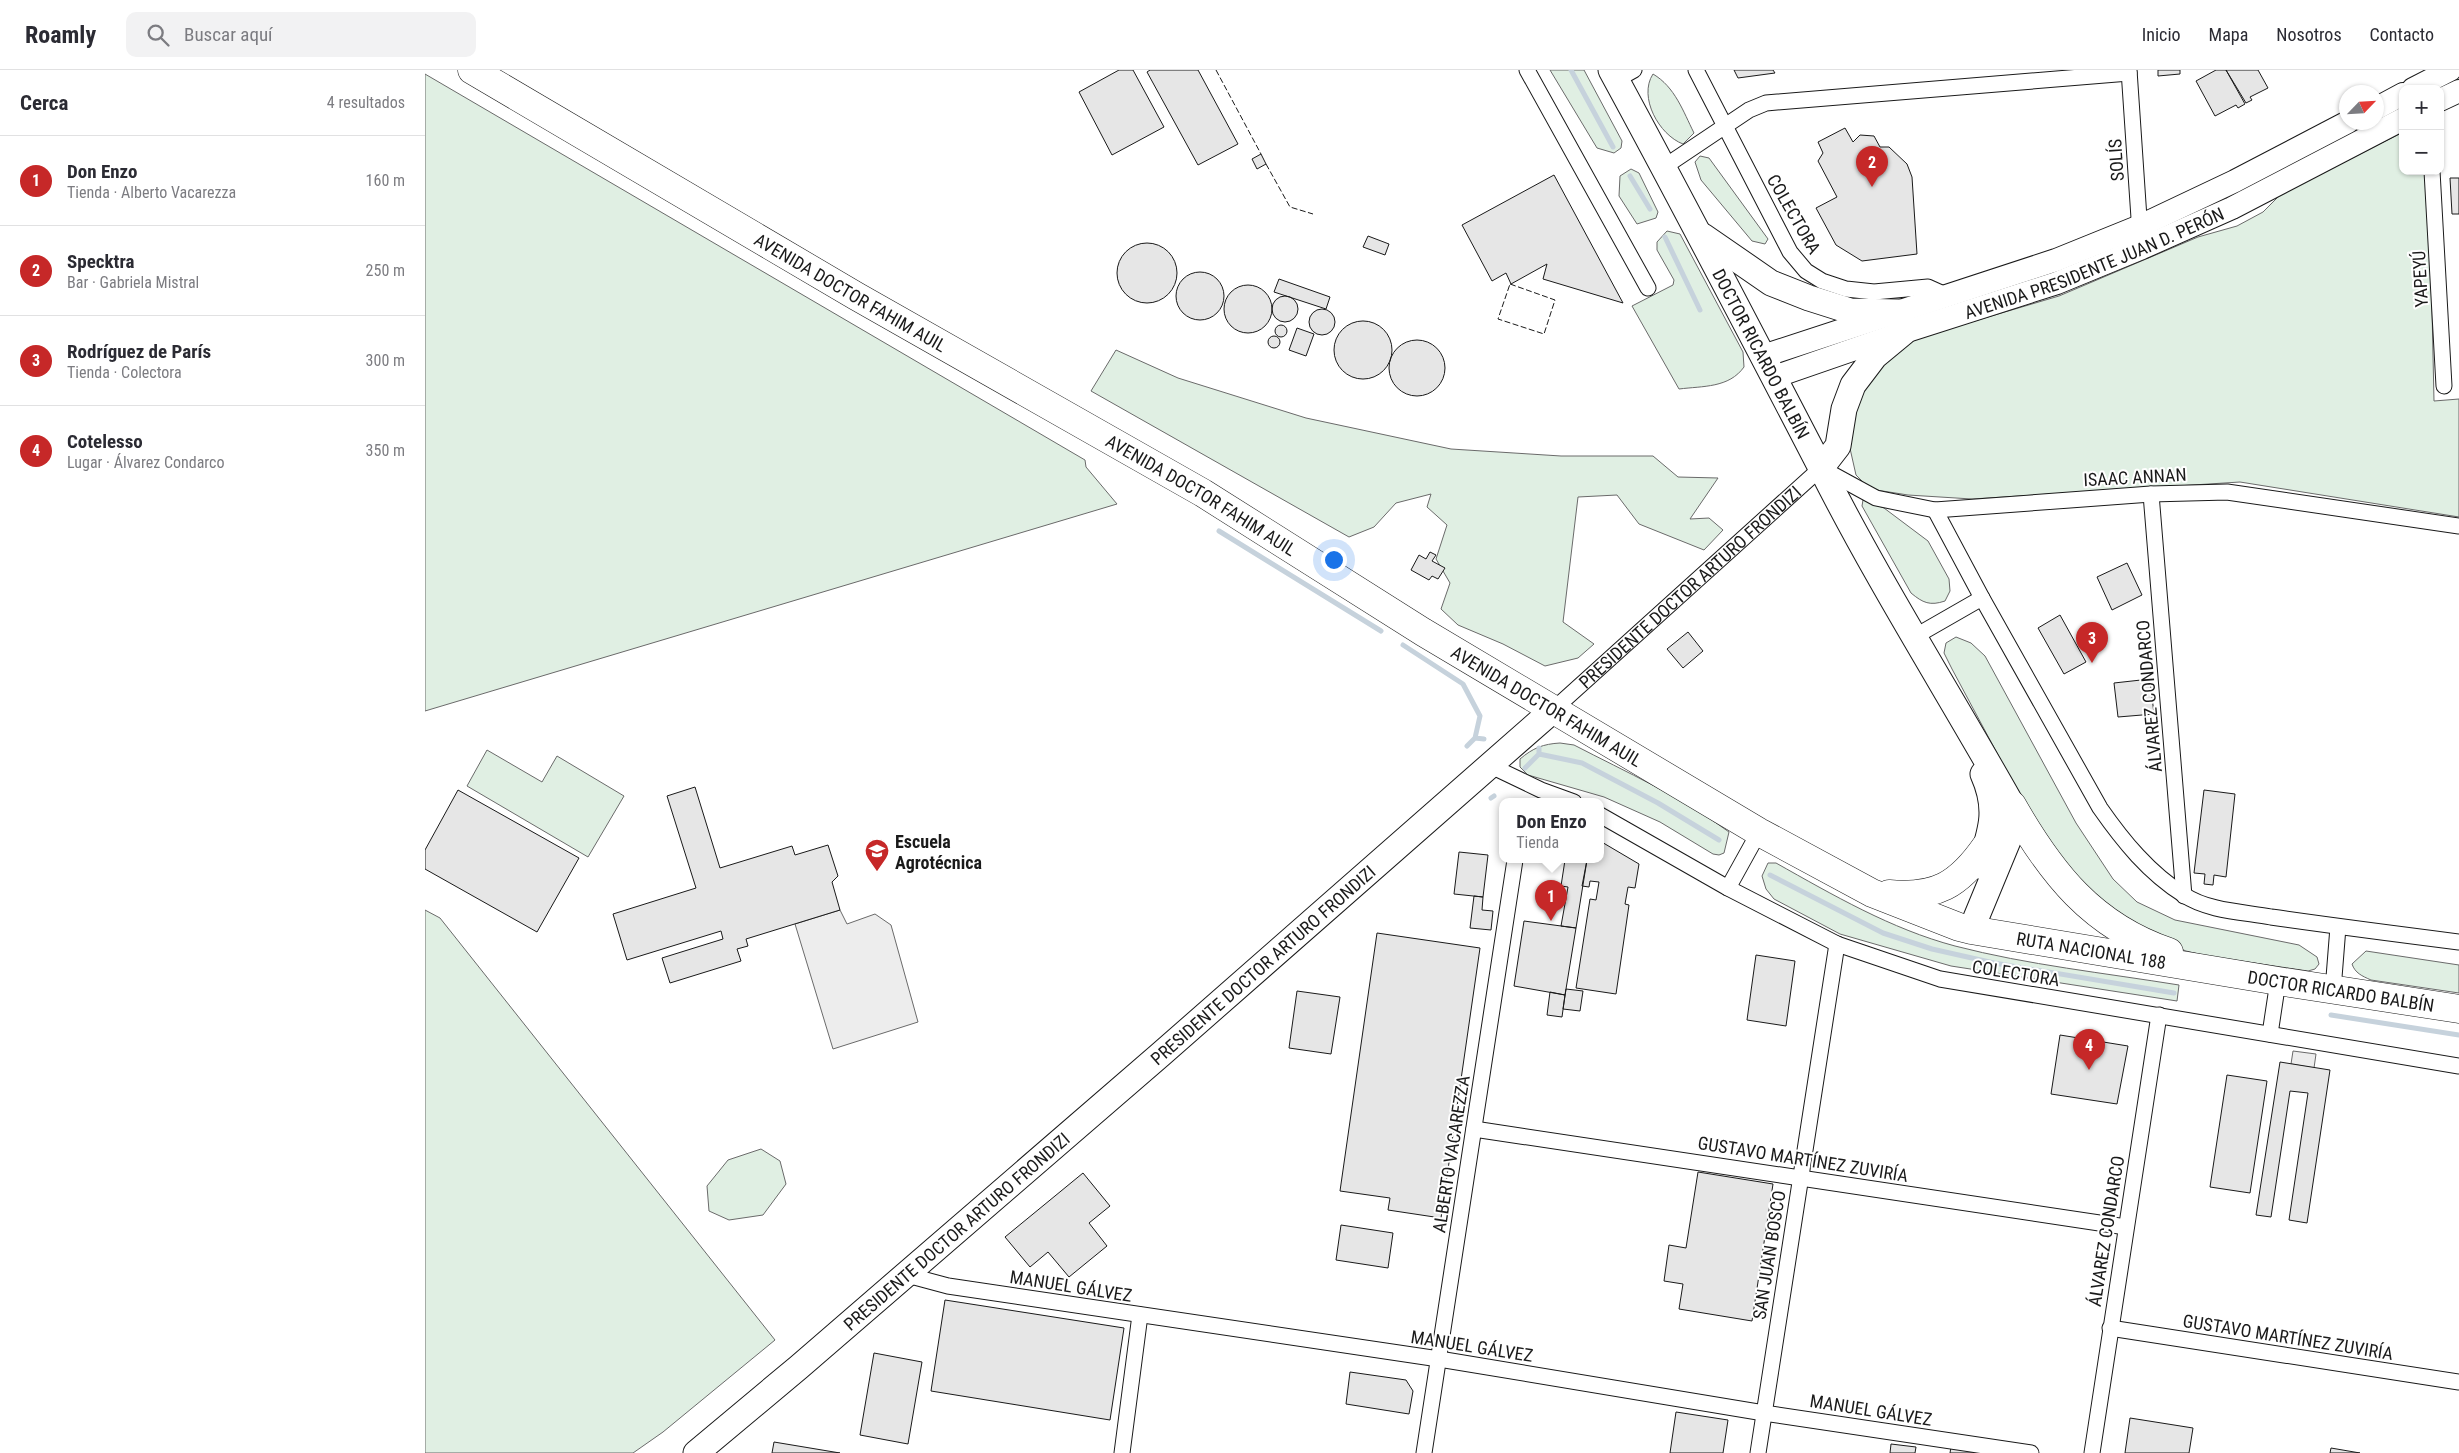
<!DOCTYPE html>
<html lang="es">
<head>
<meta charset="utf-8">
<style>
	:root { --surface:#fff; --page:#f2f2f3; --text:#2b2b33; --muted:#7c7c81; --line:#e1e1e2; --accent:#c62828 }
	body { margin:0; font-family:"Roboto Condensed",sans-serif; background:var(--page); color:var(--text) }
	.controls { position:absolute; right:15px; top:15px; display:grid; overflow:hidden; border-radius:10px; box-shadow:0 1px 4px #0004 }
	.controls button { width:45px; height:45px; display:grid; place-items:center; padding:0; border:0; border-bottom:1px solid var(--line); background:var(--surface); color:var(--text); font:25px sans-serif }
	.compass { position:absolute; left:1914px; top:15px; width:45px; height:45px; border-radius:50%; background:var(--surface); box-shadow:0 1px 4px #0004; rotate:65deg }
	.you { position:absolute; left:908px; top:489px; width:18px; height:18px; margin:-12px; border:4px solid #fff; border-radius:50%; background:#1a73e8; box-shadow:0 0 0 8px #1a73e833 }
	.badge { display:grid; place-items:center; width:32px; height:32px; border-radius:50%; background:var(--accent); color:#fff; font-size:16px; font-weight:700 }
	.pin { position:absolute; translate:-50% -41px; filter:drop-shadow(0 1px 2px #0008) }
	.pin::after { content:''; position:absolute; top:26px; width:18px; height:15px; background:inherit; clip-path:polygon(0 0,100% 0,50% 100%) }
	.popup { position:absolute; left:1074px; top:728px; width:105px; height:65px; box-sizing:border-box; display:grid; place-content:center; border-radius:10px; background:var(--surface); filter:drop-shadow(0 1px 4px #0005); font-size:16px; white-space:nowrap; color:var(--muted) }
	.popup b { font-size:19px; color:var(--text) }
	.popup::after { content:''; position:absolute; left:50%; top:100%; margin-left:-10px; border:10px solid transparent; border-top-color:var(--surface) }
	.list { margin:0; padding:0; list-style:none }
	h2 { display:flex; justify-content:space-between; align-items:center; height:65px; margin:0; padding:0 20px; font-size:21px }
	h2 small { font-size:16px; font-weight:400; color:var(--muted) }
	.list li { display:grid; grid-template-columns:32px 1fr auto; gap:15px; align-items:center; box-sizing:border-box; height:90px; padding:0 20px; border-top:1px solid var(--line) }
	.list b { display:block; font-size:19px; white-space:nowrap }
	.list p { margin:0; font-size:16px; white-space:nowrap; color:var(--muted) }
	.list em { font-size:16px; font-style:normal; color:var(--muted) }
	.icon { flex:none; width:28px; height:28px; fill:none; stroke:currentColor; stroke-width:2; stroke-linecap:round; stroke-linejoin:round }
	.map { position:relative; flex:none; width:2034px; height:1383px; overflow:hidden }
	header { display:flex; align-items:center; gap:30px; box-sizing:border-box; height:70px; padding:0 25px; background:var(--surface); border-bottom:1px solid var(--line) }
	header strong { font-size:24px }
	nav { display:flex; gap:28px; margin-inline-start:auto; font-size:18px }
	.search { width:350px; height:45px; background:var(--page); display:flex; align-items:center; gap:12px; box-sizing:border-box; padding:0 18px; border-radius:10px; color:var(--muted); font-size:19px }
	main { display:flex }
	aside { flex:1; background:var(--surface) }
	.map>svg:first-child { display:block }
	.green { fill:#e0efe3; stroke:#6a6a6a }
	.parking { fill:#ededed; stroke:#6a6a6a }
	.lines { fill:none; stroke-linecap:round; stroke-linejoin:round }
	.stream { stroke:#c6d2dc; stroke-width:5 }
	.building { fill:#e6e6e6; stroke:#1a1a1a }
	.street-casing { stroke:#1a1a1a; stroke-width:17 }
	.secondary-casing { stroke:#1a1a1a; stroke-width:24 }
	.primary-casing { stroke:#1a1a1a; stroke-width:27 }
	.highway-casing { stroke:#1a1a1a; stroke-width:29 }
	.street { stroke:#fff; stroke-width:15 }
	.secondary { stroke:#fff; stroke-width:22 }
	.primary { stroke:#fff; stroke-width:25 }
	.highway { stroke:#fff; stroke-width:28 }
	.fence { stroke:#1a1a1a; stroke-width:1; stroke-dasharray:6 2.5; stroke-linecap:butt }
	.labels { text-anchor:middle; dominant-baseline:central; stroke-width:4; stroke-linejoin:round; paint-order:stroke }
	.street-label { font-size:18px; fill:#1a1a1a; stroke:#fff }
	.poi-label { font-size:18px; font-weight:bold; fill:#1a1a1a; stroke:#fff; text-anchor:start }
</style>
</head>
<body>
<header>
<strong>Roamly</strong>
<div class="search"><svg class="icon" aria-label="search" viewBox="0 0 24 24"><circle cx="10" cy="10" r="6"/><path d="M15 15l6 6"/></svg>Buscar aquí</div>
<nav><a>Inicio</a><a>Mapa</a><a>Nosotros</a><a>Contacto</a></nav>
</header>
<main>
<aside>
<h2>Cerca<small>4 resultados</small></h2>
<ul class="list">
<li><span class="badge">1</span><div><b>Don Enzo</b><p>Tienda · Alberto Vacarezza</p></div><em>160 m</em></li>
<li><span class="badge">2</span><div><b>Specktra</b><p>Bar · Gabriela Mistral</p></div><em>250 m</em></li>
<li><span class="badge">3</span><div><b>Rodríguez de París</b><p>Tienda · Colectora</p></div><em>300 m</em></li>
<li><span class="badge">4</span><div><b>Cotelesso</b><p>Lugar · Álvarez Condarco</p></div><em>350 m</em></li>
</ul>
</aside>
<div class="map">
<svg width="2034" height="1383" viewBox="0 0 2034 1383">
	<rect width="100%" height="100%" fill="#fff"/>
	<path class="green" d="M1125 0H1159L1197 71 1196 78 1189 83 1172 78Z
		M0 4 660 390 661 397 692 434 0 641Z
		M1228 4C1250 17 1258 41 1269 63L1258 74C1234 65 1213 27 1228 4Z
		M1978 62V101H2004L2009 331 2034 329V447L1815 412 1547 429 1483 425 1445 419 1431 405 1424 374 1428 339 1444 307 1485 270 1634 226 1773 167 1812 156 1838 142 1855 125Z
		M1275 86 1284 88 1343 169 1340 174 1327 171 1276 110 1270 92Z
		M1206 99 1214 103 1233 142 1231 148 1212 154 1194 126 1195 106Z
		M1242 161 1255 164 1318 282 1319 297C1304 318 1278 316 1254 319L1207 236 1248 215 1249 210 1232 180V172Z
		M691 280 753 308 881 348 1026 379 1136 386H1228L1253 407 1293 408 1265 449 1284 448 1298 460 1279 480 1214 454 1192 425 1153 427 1138 552 1169 574 1153 588 1120 596 1078 574 1033 555 1016 539 1025 513 1011 489 1022 455 1002 437 1006 424 971 433 949 457 924 467 666 321Z
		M1438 430 1459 438 1503 471 1524 509 1525 521 1520 531C1505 536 1498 533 1486 523L1437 436Z
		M1531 567 1546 573 1560 586 1651 753 1688 809 1712 832 1750 850 1874 875 1892 887 1894 894 1890 899 1883 901 1782 886 1761 881 1727 867 1648 811 1588 713 1527 599 1519 583 1521 573Z
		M1135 673 1149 675C1201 702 1257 727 1304 762L1299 783 1294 785 1288 784 1235 752 1179 727 1103 705 1095 697V689C1108 678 1118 674 1135 673Z
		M62 680 117 712 132 686 199 726 163 787 42 716Z
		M1343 793H1351C1408 825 1466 859 1530 876 1603 895 1680 903 1754 915L1752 931 1526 896 1415 864 1349 829 1341 819 1337 806Z
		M0 840 15 848 350 1270 238 1362 208 1383H0Z
		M1941 881 2034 895V923L1946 910C1937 906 1930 903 1927 894Z
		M336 1079 355 1091 361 1114 338 1145 304 1150 284 1141 282 1116 303 1090Z"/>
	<path class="parking" d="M415 840 422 854 450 844 466 855 493 952 408 979 370 854Z
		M1868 981 1891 984 1889 998 1866 994Z"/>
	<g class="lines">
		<path class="stream" d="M1146 0 1188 77
			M1205 106 1225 139
			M1240 167 1275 240
			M794 461 956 561
			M978 575 1038 614 1055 646 1050 668
			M1042 676 1050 668 1059 669
			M1114 678V684L1157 693 1233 733 1294 770
			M1100 698 1114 684
			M1066 728 1069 726
			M1345 805 1458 863 1507 879 1569 893 1749 923
			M1906 945 2034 965"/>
	</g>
	<path class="building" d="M694 0H708L739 57 687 85 654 22Z
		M725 0H773L813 74 773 95 722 2Z
		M1309 0H1348L1350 3 1313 8Z
		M1733 0H1755V4L1733 6Z
		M1791 0H1801L1820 34 1813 38 1811 35 1790 46 1771 11Z
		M1801 0H1833L1843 18 1825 27 1827 30 1821 33Z
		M1420 58 1428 72 1435 65 1449 66 1455 77H1464L1482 94 1487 107 1492 184 1437 191 1411 175 1391 138 1412 127 1393 91 1398 83 1393 72Z
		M836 84 841 94 832 99 827 89Z
		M1129 105 1198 233 1118 209 1122 194 1086 214 1081 203 1067 211 1037 155Z
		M2025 108H2034V144H2027Z
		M943 166 964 174 960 185 938 177Z
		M692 203a30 30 0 1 1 60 0a30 30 0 1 1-60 0Z
		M751 226a24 24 0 1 1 48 0a24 24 0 1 1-48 0Z
		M854 209 905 227 901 239 849 222Z
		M799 239a24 24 0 1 1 48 0a24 24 0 1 1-48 0Z
		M847 239a13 13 0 1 1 26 0a13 13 0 1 1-26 0Z
		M884 252a13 13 0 1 1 26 0a13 13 0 1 1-26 0Z
		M909 280a29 29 0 1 1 58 0a29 29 0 1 1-58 0Z
		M850 261a6 6 0 1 1 12 0a6 6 0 1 1-12 0Z
		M872 258 889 264 881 286 864 280Z
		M843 272a6 6 0 1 1 12 0a6 6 0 1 1-12 0Z
		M964 298a28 28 0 1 1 56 0a28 28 0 1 1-56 0Z
		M1005 482 1011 485 1007 491 1020 498 1013 509 1007 506 1004 510 986 500 994 485 1001 489Z
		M1702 493 1717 525 1687 540 1672 507Z
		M1635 545 1661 592 1639 604 1613 558Z
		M1263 562 1278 581 1258 598 1242 579Z
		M1725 609 1729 644 1693 647 1689 613Z
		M270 717 295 798 367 776 370 785 403 775 413 806 407 812 415 840 321 869 323 876 312 879 316 891 245 913 237 888 298 869 296 861 202 890 188 844 271 818 242 726Z
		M33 720 154 788 112 862 0 799V780Z
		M1779 720 1810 724 1801 807 1789 805 1788 815 1779 814 1780 804 1769 803Z
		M1175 771 1214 794 1210 818 1203 817 1200 834 1204 835 1191 924 1151 918 1165 829 1171 830 1174 812 1165 811 1164 817 1157 816 1162 790H1175Z
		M1034 782 1063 785 1058 827 1029 824Z
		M1140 790H1162L1151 858 1136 856 1143 817 1136 816Z
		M1049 826 1058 827 1057 840 1068 841 1066 860 1045 858Z
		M1099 851 1151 858 1140 925 1089 916Z
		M952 863 1055 878 1016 1148 963 1140 965 1128 915 1121Z
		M1331 885 1370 891 1361 956 1322 950Z
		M1141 919 1158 921 1155 941 1138 939Z
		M872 921 915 927 906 984 864 978Z
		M1125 922 1140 925 1137 947 1122 945Z
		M1635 965 1703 976 1692 1034 1626 1024Z
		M1855 992 1905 1000 1882 1153 1864 1150 1883 1023 1865 1021 1846 1147 1831 1145Z
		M1802 1005 1842 1011 1825 1123 1785 1117Z
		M1273 1102 1348 1114 1327 1251 1254 1239 1258 1214 1239 1211 1244 1175 1261 1178Z
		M658 1103 685 1136 664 1153 682 1176 644 1207 623 1182 605 1197 580 1167Z
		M916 1155 968 1163 963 1198 911 1190Z
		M520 1230 699 1258 685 1350 506 1321Z
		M449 1283 497 1292 483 1374 435 1365Z
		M925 1302 981 1310 988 1321 984 1344 921 1334Z
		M1251 1342 1303 1350 1298 1383H1245Z
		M1705 1348 1768 1358 1764 1383H1700Z
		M349 1372 415 1383H347Z
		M1466 1374 1491 1377 1490 1383H1465Z
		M1526 1377 1572 1383H1525Z
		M1906 1378 1935 1383H1905Z"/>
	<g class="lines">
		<defs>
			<g id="street">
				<path d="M1102 0 1223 218"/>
				<path d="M1271 0 1365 182 1381 201 1397 211 1421 219 1449 222 1503 217 1523 226"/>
				<path d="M1704 0 1715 163"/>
				<path d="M1191 10 1209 0"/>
				<path d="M1239 97 1324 40 1341 33 1704 3"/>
				<path d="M2007 101 2019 316"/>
				<path d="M1726 424 1759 826"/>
				<path d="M1510 440 1557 528 1675 738C1698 771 1724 803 1759 825 1783 841 1818 842 1846 847 1909 856 1971 864 2034 872"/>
				<path d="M1489 567 1557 528"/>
				<path id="s1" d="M1128 640 1396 398 1451 428 1510 440 1726 424 1802 422 2034 456"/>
				<path d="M1066 696 1116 720 1149 732"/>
				<path d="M1175 745 1303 818 1412 874 1515 909 2034 996"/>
				<path d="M1303 818 1334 762"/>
				<path d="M1908 920 1913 857"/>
				<path d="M1845 964 1853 911"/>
				<path d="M1049 1059 1701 1157"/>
				<path d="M482 1205 523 1216 1014 1289 1339 1343 1606 1383"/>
				<path d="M1685 1258 2034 1312"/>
				<path d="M697 1383 715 1245"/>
				<path d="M999 1383 1090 790"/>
				<path d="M1333 1383 1412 874"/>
				<path d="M1667 1383 1734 945"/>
			</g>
			<g id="secondary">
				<path d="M1988 19 2025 0"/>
				<path d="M2015 30 2034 21"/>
				<path d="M1952 38 1978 24"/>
				<path d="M1338 286 1631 190 1715 156 1810 111 1923 52"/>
				<path id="s2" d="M1349 307 1479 262 1632 213 1717 178 1807 138 1978 49"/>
			</g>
			<g id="primary">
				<path id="s3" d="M1186 0C1258 132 1327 265 1396 398 1454 513 1524 623 1587 735L1589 751 1587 761 1546 860"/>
				<path d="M1278 166 1346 213 1384 228 1425 241 1473 242"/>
				<path d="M1396 398 1413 376 1419 339 1428 315 1450 286 1479 262"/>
				<path d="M1555 796C1566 760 1574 740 1558 704"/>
				<path id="s4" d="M271 1383 374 1297 735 985 1128 640"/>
			</g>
			<g id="highway">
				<path id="s5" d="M47 0 431 226 778 423 998 562 1334 762 1447 823 1534 857 1546 860 1853 911 2034 939"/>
				<path d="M1587 735C1626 803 1667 856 1744 882"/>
				<path d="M1464 824C1511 828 1534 815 1561 776"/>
			</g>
		</defs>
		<use href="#street" class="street-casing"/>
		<use href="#secondary" class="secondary-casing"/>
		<use href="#primary" class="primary-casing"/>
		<use href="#highway" class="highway-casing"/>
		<use href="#street" class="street"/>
		<use href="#secondary" class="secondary"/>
		<use href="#primary" class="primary"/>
		<use href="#highway" class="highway"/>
		<path class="fence" d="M791 0 836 84
			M841 94 865 137 888 144
			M1085 214 1130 230 1119 264 1073 249Z"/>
	</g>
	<defs>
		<symbol id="school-pin" viewBox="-11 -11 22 30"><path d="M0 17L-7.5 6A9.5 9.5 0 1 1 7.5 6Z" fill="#c62828" stroke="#fff"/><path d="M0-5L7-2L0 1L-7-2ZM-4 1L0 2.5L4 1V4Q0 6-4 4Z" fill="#fff"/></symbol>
	</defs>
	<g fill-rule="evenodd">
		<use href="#school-pin" x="438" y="767" width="28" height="38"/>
	</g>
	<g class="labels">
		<g class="street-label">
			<text transform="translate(1691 90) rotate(-94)">SOLÍS</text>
			<text transform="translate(1369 144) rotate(60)">COLECTORA</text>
			<text stroke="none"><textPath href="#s2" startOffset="340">AVENIDA PRESIDENTE JUAN D. PERÓN</textPath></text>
			<text transform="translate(1995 209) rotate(-93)">YAPEYÚ</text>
			<text stroke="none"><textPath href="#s5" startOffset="439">AVENIDA DOCTOR FAHIM AUIL</textPath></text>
			<text stroke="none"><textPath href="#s3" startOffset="321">DOCTOR RICARDO BALBÍN</textPath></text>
			<text transform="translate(1710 407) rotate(-3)">ISAAC ANNAN</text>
			<text stroke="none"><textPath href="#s5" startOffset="844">AVENIDA DOCTOR FAHIM AUIL</textPath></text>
			<text stroke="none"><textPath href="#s1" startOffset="184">PRESIDENTE DOCTOR ARTURO FRONDIZI</textPath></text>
			<text transform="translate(1724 626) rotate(-95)">ÁLVAREZ CONDARCO</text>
			<text stroke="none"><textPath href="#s5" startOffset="1249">AVENIDA DOCTOR FAHIM AUIL</textPath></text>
			<text stroke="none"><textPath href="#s5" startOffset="1852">RUTA NACIONAL 188</textPath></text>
			<text stroke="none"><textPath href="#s4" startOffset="748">PRESIDENTE DOCTOR ARTURO FRONDIZI</textPath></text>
			<text transform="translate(1591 903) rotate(9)">COLECTORA</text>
			<text stroke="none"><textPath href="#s5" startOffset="2105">DOCTOR RICARDO BALBÍN</textPath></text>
			<text transform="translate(1026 1084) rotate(-81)">ALBERTO VACAREZZA</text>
			<text transform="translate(1378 1089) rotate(9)">GUSTAVO MARTÍNEZ ZUVIRÍA</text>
			<text stroke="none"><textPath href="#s4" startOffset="342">PRESIDENTE DOCTOR ARTURO FRONDIZI</textPath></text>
			<text transform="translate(1681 1161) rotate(-81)">ÁLVAREZ CONDARCO</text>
			<text transform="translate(1344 1185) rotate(-81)">SAN JUAN BOSCO</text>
			<text transform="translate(646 1216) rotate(9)">MANUEL GÁLVEZ</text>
			<text transform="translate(1863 1267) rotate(9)">GUSTAVO MARTÍNEZ ZUVIRÍA</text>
			<text transform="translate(1047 1276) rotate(9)">MANUEL GÁLVEZ</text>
			<text transform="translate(1446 1340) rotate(9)">MANUEL GÁLVEZ</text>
		</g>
		<g class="poi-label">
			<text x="470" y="771">Escuela<tspan x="470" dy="21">Agrotécnica</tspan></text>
		</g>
	</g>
</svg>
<div class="controls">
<button>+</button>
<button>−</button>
</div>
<svg class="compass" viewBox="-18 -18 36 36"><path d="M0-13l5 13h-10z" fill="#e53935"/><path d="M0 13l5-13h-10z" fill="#7c7c81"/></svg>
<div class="you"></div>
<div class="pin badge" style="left:1126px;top:851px">1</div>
<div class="popup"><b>Don Enzo</b>Tienda</div>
<div class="pin badge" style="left:1447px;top:117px">2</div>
<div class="pin badge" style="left:1667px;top:593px">3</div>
<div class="pin badge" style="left:1664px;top:1000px">4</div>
</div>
</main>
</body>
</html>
